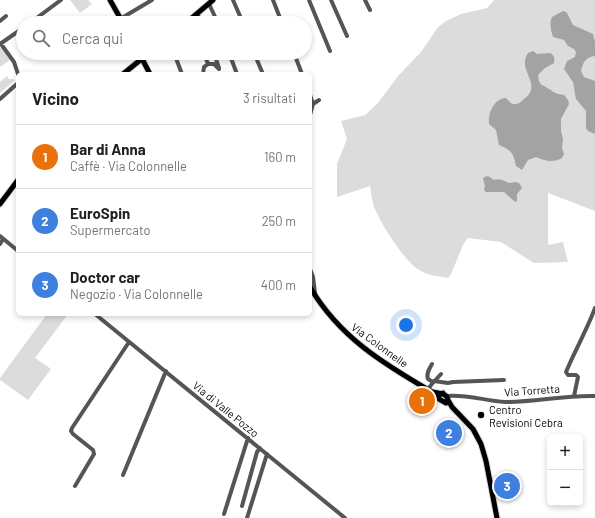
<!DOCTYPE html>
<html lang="it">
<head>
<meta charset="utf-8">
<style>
	:root { --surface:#fff; --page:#f6f6f6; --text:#202124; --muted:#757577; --line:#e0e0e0; --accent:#2563eb }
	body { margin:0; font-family:Barlow,sans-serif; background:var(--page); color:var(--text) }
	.controls { position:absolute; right:12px; bottom:12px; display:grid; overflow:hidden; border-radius:6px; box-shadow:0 2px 6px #0003 }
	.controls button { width:36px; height:36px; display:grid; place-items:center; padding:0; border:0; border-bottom:1px solid var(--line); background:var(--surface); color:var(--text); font:20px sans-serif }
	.you { position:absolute; left:406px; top:325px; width:14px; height:14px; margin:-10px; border:3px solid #fff; border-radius:50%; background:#1a73e8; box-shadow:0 0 0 6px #1a73e833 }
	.badge { display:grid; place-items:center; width:26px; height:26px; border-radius:50%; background:var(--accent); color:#fff; font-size:13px; font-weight:700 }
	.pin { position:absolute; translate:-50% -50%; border:2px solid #fff; box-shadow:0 1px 4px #0006 }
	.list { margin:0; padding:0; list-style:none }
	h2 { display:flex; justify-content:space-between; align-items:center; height:52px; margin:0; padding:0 16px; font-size:17px }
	h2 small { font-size:13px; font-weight:400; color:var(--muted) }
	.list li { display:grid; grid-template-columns:26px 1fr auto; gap:12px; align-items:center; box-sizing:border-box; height:64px; padding:0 16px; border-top:1px solid var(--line) }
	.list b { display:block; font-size:15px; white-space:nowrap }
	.list p { margin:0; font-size:13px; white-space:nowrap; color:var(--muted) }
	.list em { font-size:13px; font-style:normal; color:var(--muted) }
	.icon { flex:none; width:22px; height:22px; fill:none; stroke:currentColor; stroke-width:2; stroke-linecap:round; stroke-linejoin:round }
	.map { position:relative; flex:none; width:595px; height:518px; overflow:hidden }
	.search { position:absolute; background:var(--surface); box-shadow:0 2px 6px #0003; left:16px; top:16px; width:296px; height:44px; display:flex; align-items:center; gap:10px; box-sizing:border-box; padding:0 14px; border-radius:22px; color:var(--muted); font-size:15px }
	.panel { position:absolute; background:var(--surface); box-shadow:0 2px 6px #0003; left:16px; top:72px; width:296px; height:244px; border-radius:6px }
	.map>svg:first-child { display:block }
	.green { fill:#dcdcdc }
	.water { fill:#a3a3a3 }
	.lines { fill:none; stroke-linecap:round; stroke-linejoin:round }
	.major-casing { stroke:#dbdbdb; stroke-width:7 }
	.minor { stroke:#555; stroke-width:4 }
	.major { stroke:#000; stroke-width:5 }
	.poi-dot { fill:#000; stroke:#fff; stroke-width:1.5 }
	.labels { text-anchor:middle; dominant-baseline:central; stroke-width:3; stroke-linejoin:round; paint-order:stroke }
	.street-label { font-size:11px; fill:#000; stroke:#fff }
	.poi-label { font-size:11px; fill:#000; stroke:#fff; text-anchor:start }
</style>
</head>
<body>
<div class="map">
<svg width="595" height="518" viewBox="0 0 595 518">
	<rect width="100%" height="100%" fill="#fff"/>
	<path class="green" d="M70 0H88L92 4 80 13Z
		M494 0H595V211L548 193V245L563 242 568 262 534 263 501 242 468 238 464 243 451 274 448 278C439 276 430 276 421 271 405 263 381 224 374 207 372 200 371 193 370 186L337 197V164L347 139 341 121 365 115 378 103 399 75 421 52 438 27 446 21 461 14 487 8Z
		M2 47 11 59 0 67V48Z
		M7 76 9 79H14V81L0 93V82Z
		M47 314H68L35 358 51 369 28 400 0 380V378Z"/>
	<path class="water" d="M561 12 564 11 567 13 573 25 593 34 595 42V56C586 57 583 62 581 71L584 77 595 81V134L588 131 586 128V111L576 99 573 82 564 69 567 61 575 57 576 52 574 49 568 46 564 40 553 37C551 30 549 24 552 17Z
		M533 51 537 54 550 53C554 55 555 58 554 63L545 68 538 75C539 86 542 84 549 89 557 94 554 93 564 95L568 100 569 104 561 119V131L563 139 562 148 564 154 562 158C554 163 544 161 536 157L528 160 522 170 516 166C513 152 512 151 499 145L496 130 489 124C488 114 493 99 506 98 509 101 511 105 516 104 519 104 522 101 524 99 544 84 516 71 528 53Z
		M488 176 494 180C501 178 503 181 509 183L516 182 519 183 522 188 517 194V202L514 201 504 192H486L484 190 485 186 483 179 484 177Z"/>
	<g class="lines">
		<defs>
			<path id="major" d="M110 0 123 23
				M186 23 213 0
				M139 53 150 74
				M123 74 149 53
				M0 204 18 180
				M310 287C339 337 384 364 432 392L439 399
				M433 392C439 393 447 393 448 400L446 403 439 399V395L443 393
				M448 400 452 407 473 429 481 444 486 461 497 518"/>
		</defs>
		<use href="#major" class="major-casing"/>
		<path class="minor" d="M233 0 243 23
			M273 0 282 23
			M309 0 330 51
			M331 0 347 36
			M365 0 370 10
			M209 4 218 23
			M197 14 203 23
			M120 19 152 0
			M0 21 6 16
			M30 23 61 0
			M0 44 23 28
			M1 44 14 62 18 74
			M174 53 182 74
			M204 53 208 64
			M214 53 219 68
			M229 53 237 74
			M254 53 263 74
			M294 53 302 74
			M203 74 204 67 208 64H214L219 69
			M310 95 313 104 310 115
			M0 99 18 83
			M313 104 319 100
			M0 236 18 251
			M0 244 3 239
			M310 269 313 277 315 293
			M95 314 345 518
			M432 364C429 369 426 374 428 379L433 382
			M434 381 448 383 453 382 504 380
			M428 390 431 385 441 374
			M447 396C466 394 486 401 505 402 535 402 565 395 595 396
			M574 396 578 377 576 375H568L566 372C575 350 587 330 595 308
			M123 475 166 371
			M75 486 94 454 93 450 73 434 71 431 72 428 129 342
			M242 506 257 452 260 448
			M224 514 248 438
			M247 518 267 454"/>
		<use href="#major" class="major"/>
	</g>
	<circle class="poi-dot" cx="481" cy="415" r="4"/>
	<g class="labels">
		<g class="street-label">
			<text transform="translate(380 345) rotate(36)">Via Colonnelle</text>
			<text transform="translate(532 390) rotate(-4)">Via Torretta</text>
			<text transform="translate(226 409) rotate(39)">Via di Valle Pozzo</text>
		</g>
		<g class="poi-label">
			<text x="489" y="409">Centro<tspan x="489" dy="13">Revisioni Cebra</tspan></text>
		</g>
	</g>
</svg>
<div class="controls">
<button>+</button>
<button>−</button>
</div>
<div class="you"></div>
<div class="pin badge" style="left:422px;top:401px;background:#e8710a">1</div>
<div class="pin badge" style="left:449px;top:433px;background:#3f7fe0">2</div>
<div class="pin badge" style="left:507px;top:486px;background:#3f7fe0">3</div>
<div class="search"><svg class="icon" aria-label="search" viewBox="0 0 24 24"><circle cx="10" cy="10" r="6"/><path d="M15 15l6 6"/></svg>Cerca qui</div>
<section class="panel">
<h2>Vicino<small>3 risultati</small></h2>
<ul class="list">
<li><span class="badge" style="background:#e8710a">1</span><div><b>Bar di Anna</b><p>Caffè · Via Colonnelle</p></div><em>160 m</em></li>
<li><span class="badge" style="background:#3f7fe0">2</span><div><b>EuroSpin</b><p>Supermercato</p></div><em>250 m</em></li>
<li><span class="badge" style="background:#3f7fe0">3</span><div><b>Doctor car</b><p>Negozio · Via Colonnelle</p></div><em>400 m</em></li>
</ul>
</section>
</div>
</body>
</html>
